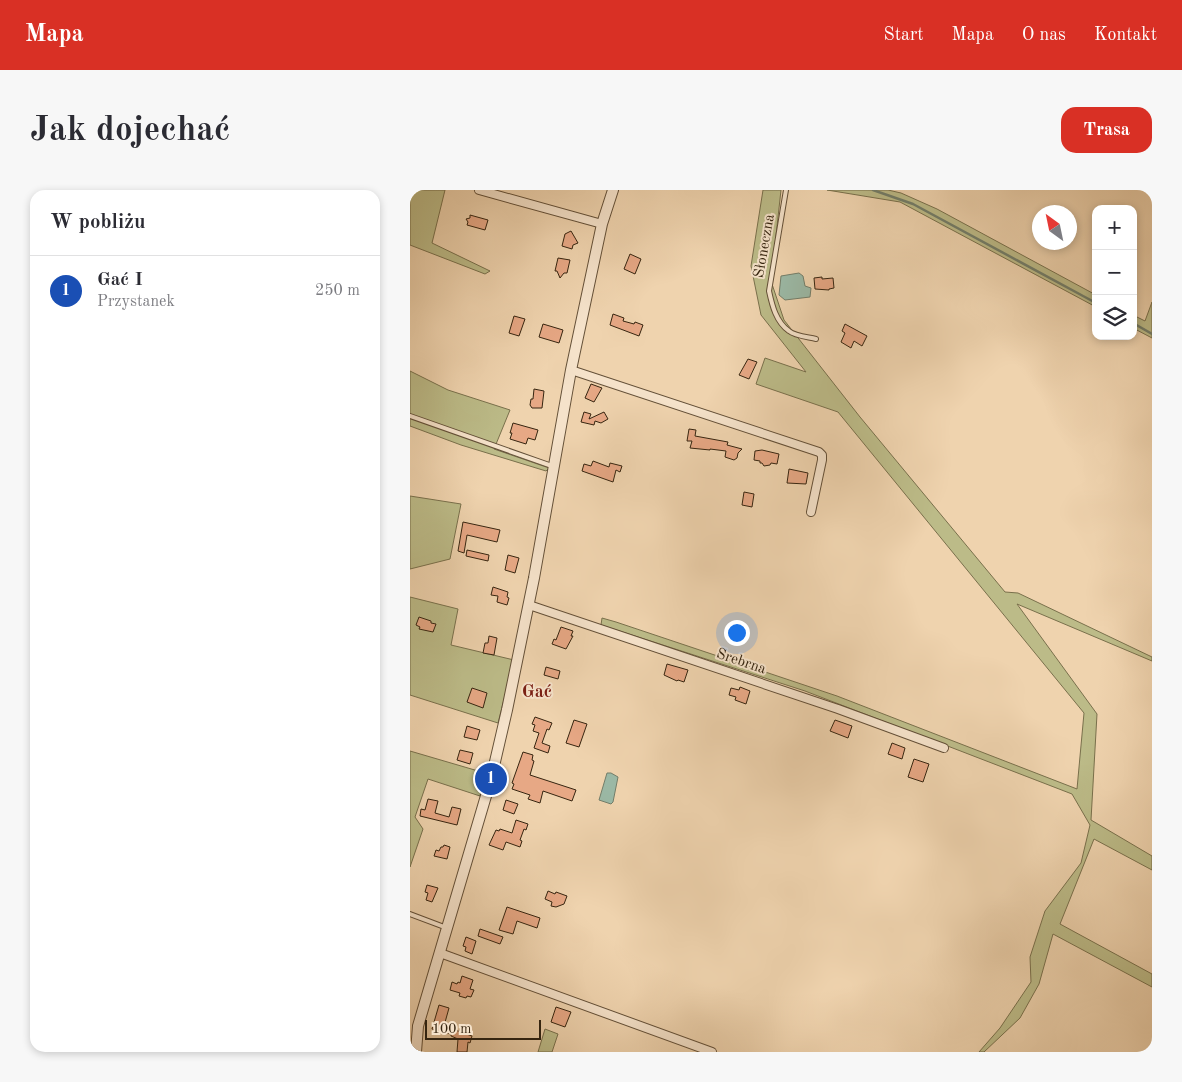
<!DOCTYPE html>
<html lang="pl">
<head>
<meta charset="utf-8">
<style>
	:root { --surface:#fff; --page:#f7f7f7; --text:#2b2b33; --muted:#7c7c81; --line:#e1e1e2; --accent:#d93025 }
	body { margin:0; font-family:"Old Standard TT",serif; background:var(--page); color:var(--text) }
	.controls { position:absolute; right:15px; top:15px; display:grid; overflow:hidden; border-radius:10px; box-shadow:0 2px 8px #0003 }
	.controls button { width:45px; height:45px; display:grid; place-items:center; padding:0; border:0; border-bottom:1px solid var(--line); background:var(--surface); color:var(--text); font:25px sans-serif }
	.compass { position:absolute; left:622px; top:15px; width:45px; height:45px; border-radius:50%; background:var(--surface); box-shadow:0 2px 8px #0003; rotate:327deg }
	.scale { position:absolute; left:15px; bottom:12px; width:116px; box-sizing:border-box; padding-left:5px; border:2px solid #362510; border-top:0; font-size:14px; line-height:18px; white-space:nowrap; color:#362510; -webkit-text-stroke:4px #f5e2ca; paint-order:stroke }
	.you { position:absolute; left:326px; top:442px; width:18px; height:18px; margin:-12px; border:4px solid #fff; border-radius:50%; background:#1a73e8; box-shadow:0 0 0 8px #1a73e833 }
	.badge { display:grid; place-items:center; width:32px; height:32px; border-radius:50%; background:var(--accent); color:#fff; font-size:16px; font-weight:700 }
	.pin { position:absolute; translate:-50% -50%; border:2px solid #fff; box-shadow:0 1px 5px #0006 }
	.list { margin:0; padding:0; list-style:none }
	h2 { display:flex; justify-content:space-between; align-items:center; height:65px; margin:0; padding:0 20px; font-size:21px }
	h2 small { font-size:16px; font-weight:400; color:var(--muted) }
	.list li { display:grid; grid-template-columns:32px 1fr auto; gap:15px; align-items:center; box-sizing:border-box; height:70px; padding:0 20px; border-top:1px solid var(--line) }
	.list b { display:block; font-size:19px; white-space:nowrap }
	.list p { margin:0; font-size:16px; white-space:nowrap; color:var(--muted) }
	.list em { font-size:16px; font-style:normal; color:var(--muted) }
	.icon { flex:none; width:28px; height:28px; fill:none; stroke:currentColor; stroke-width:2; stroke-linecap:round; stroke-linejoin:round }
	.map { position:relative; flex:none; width:742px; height:862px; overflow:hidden; border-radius:15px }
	header { display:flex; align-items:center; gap:30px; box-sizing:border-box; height:70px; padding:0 25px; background:var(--accent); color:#fff }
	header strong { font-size:24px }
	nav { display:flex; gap:28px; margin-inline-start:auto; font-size:18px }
	.intro { display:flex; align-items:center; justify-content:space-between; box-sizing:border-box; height:120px; padding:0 30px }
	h1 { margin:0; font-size:35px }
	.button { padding:12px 22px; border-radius:15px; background:var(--accent); color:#fff; font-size:18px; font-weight:700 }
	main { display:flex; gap:30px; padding:0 30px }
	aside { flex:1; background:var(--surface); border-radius:15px; box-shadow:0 2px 8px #0003 }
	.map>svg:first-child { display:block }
	.green { fill:#bcbb88; stroke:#79704c }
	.water { fill:#9bb9a6; stroke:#737e6a }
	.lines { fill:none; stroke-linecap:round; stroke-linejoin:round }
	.stream { stroke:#737e6a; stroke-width:2.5 }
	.building { fill:#e7a885; stroke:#362510 }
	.service-casing { stroke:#645038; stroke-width:6 }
	.minor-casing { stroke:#645038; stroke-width:10 }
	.tertiary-casing { stroke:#645038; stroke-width:12 }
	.service { stroke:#f5e2ca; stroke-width:4 }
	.minor { stroke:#f5e2ca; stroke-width:8 }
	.tertiary { stroke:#f5e2ca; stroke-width:10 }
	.labels { text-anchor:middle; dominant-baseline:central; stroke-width:4; stroke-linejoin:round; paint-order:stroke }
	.street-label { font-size:15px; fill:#362510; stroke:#f5e2ca }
	.quarter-label { font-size:18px; font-weight:bold; fill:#7a1f14; stroke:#f5e2ca }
</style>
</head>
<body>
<header>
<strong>Mapa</strong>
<nav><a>Start</a><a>Mapa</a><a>O nas</a><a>Kontakt</a></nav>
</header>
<div class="intro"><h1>Jak dojechać</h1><a class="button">Trasa</a></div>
<main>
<aside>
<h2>W pobliżu<small></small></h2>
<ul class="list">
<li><span class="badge" style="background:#1a4fb4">1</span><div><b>Gać I</b><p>Przystanek</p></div><em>250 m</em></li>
</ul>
</aside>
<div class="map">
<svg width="742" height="862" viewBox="0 0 742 862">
	<rect width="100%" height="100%" fill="#efd3ae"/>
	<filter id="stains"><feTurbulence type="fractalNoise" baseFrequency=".004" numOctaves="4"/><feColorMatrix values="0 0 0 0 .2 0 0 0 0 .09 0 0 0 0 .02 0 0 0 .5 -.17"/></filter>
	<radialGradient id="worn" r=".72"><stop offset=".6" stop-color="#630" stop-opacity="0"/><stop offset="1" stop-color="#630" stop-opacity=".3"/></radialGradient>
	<path class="green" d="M0 0H35L22 53 80 81 75 84 0 55Z
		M353 0H371L361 91 374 130 450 227 595 402 608 403 742 467V471L607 414 687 524 681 630 742 666V680L684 649 650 734 742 784V797L643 744 629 794 610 828 574 862H569L590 838 621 792 620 767 635 721 671 673 680 635 662 604 395 501 191 435 192 428 206 432 427 506 667 599 674 523 428 222 346 194 355 168 396 182 351 125 341 76Z
		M417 0H478L491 3 527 19 686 105V117L490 12Z
		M742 112V148L723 138V125L735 131Z
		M0 181 38 200 100 220 84 259 139 278 136 281 51 255 0 236Z
		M0 306 51 314 40 369 0 379Z
		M0 407 48 419 41 455 104 470 88 533 0 505Z
		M0 561 75 583 70 606 18 589 5 627 13 639 0 677Z
		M135 839 148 844 142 862H128Z"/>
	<path class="water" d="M389 83 393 86 395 96 401 98 400 107 375 110 369 105 371 86Z
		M197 583H201L208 587 203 612 201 614 189 610Z"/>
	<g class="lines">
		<path class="stream" d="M463 0 503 14 686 113
			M723 133 742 144"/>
	</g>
	<path class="building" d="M60 25 78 30 75 40 57 35 58 32 56 29 60 28Z
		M161 41 168 53 163 55 162 59 152 56 155 44Z
		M220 64 231 69 225 84 214 79Z
		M148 68 160 70 157 83H154L150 88 147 81H145Z
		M412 87V89L423 88 424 98 419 99V100L405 99 404 88Z
		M203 124 214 128 213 131 224 134 225 132 233 135 229 146 200 135Z
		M104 126 115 129 109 146 99 143Z
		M133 134 153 140 149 153 129 147Z
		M435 134 457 146 452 156 444 151 441 158 431 152 435 143 432 141Z
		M338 169 347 172 339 189 329 185Z
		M181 194 192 198 184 212 175 208Z
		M124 199 134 201 132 218H122L120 215 121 209H123Z
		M174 222 181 224 179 229 194 222 198 229 191 233 185 231 184 235 171 232Z
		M103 233 128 240 125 250 118 248 116 254 100 249 102 243H100Z
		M279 239 286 240 285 246 318 252 317 255 332 259 328 263 327 268 324 270 315 267 316 261 300 259V260L280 258 282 251H277Z
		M352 260 369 264 367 274 361 273 360 275 354 276 352 273H350V271L344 270 345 261Z
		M183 271 199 277 200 273 212 276 210 282 206 280 203 292 172 281 174 274 181 276Z
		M379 279 398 283 396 294 377 293Z
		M334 302 344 304 342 317 332 315Z
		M53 332 90 340 87 352 57 345 54 363 48 361Z
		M57 360 79 365 78 371 56 366Z
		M98 365 109 368 105 383 95 380Z
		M83 397 98 402 97 407 99 408 97 415 87 412 88 406 81 405Z
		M9 427 21 431V433L26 434 23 442 9 439 10 437 6 435Z
		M151 437 163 441 161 446H163L156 459 142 454 144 449 146 450Z
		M79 446 87 448 84 465 73 463 75 453H78Z
		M257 474 278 480 274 492 268 490 267 491 254 485Z
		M136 477 150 481 148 489 134 485Z
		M330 497 340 501 336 514 325 510 326 507 319 505 321 498 329 500Z
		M62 498 77 503 73 518 57 512Z
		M125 527 142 533 139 540 137 539 132 553 140 556 138 563 124 558 129 543 123 541 125 535 122 534Z
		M164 530 177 534 169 557 156 553Z
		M425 530 442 536 438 548 420 541Z
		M57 536 70 540 67 550 54 547Z
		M482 553 495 558 492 569 478 564Z
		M50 560 63 563 60 574 47 570Z
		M113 562 123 565 122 570 124 571 120 585 166 600 162 611 133 601 130 613 118 609 120 605 102 599 104 594 102 593Z
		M504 569 519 574 513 592 498 587Z
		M18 609 28 611 25 623 39 627 42 617 51 619 47 635 10 626 11 619 15 620Z
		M96 610 108 614 104 624 93 620Z
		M106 630 118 634 116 640 114 639 110 650 112 651 110 657 96 652 93 660 79 655 86 640 89 641 90 639 102 643Z
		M34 655 40 657 37 669 24 666 26 660 29 661 31 657H33Z
		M17 695 28 698 22 712 16 710 18 703 15 702Z
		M138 701 145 704 146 702 157 706 154 714 146 717 141 716 142 712 135 709Z
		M97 717 130 728 127 738 107 731 103 744 89 740Z
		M70 739 93 747 90 754 68 746Z
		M56 747 66 751 62 764 55 761 56 757 53 756Z
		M52 786 63 790 60 799 64 800 61 807 57 806 56 808 49 806 50 803 40 800 42 792 47 794 48 792 50 793Z
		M29 815 39 818 34 836 62 846 60 853 58 852 57 862H47L48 849 41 846V844L22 839Z
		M146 817 161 822 155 837 141 832Z"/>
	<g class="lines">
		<defs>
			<path id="service" d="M376 0 359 101C362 115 366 132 379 141 385 146 398 147 406 149
				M0 226 142 276
				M0 724 37 738"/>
			<path id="minor" d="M69 0 192 34
				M161 180 409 262 412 265V270L401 322
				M119 415 428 519 534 558
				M30 763 302 862"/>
			<path id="tertiary" d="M6 862 8 836 81 589 97 520 124 388 161 180 192 34 203 0"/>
		</defs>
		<use href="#service" class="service-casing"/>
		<use href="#minor" class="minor-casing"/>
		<use href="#tertiary" class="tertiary-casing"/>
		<use href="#service" class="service"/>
		<use href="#minor" class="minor"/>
		<use href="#tertiary" class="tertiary"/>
	</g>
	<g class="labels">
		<g class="street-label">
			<text transform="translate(355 56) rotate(-80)">Słoneczna</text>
			<text transform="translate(331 472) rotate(19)">Srebrna</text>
		</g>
		<g class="quarter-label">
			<text x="127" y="502">Gać</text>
		</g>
	</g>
	<rect width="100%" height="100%" filter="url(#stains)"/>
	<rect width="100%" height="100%" fill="url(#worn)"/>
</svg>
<div class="controls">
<button>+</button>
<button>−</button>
<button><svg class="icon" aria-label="layers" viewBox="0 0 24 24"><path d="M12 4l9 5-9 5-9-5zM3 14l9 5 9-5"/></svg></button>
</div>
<svg class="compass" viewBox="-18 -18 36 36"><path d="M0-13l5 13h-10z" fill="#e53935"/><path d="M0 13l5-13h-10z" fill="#7c7c81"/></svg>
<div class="scale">100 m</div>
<div class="you"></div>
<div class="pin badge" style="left:81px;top:589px;background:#1a4fb4">1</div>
</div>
</main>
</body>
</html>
